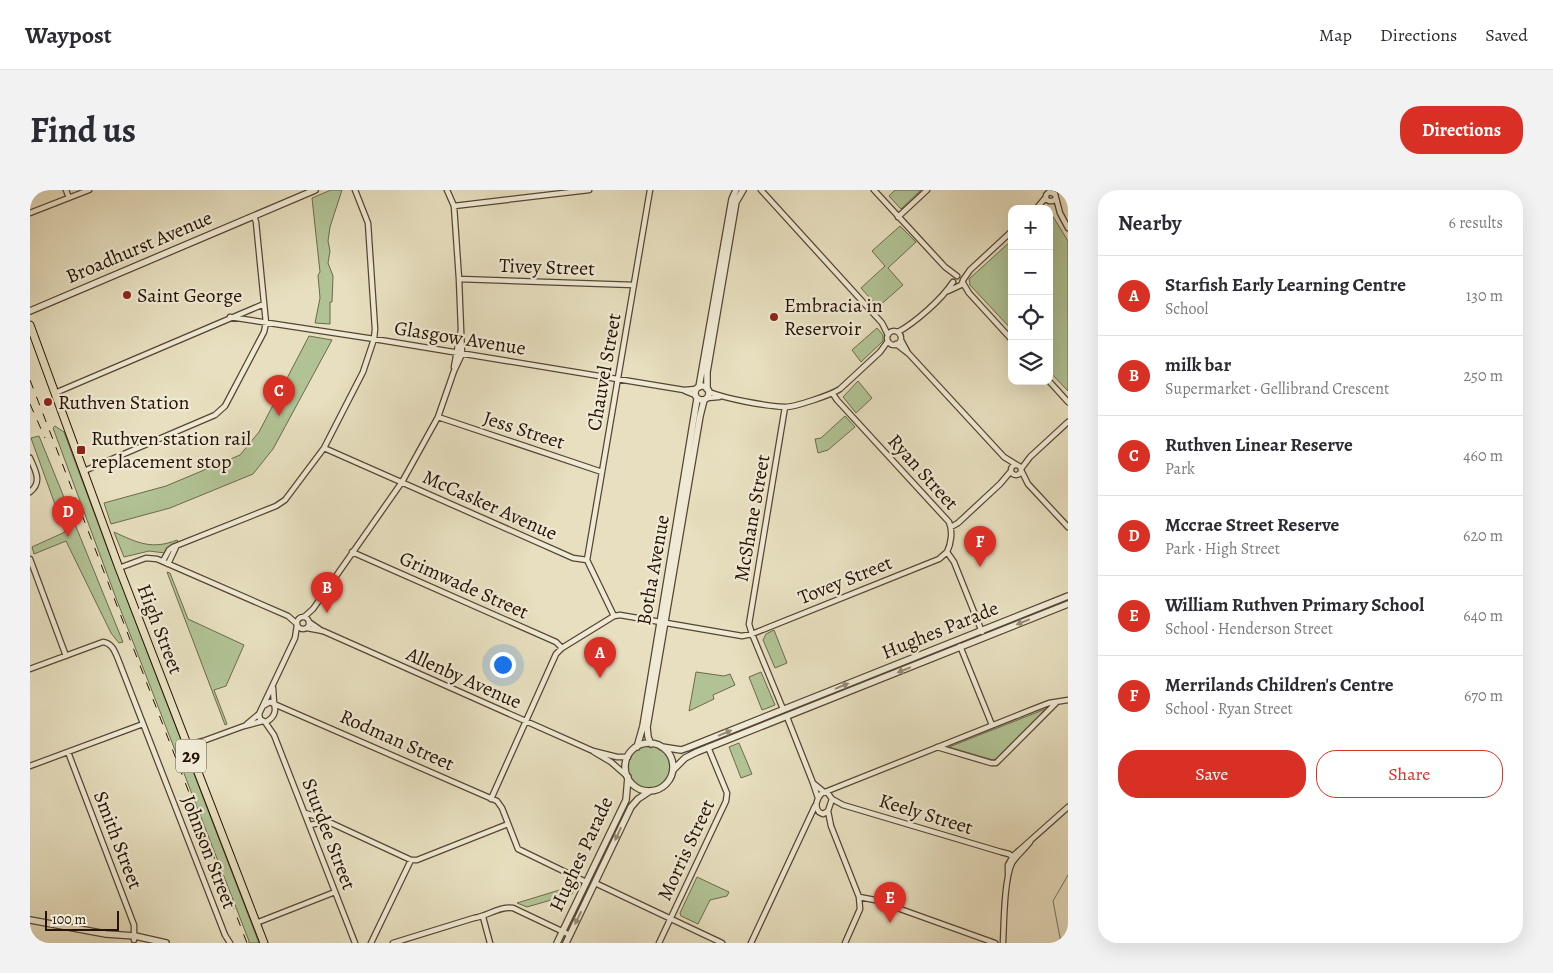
<!DOCTYPE html>
<html lang="en">
<head>
<meta charset="utf-8">
<style>
	:root { --surface:#fff; --page:#f2f2f3; --text:#2b2b33; --muted:#7c7c81; --line:#e1e1e2; --accent:#d93025 }
	body { margin:0; font-family:Alegreya,serif; background:var(--page); color:var(--text) }
	.controls { position:absolute; right:15px; top:15px; display:grid; overflow:hidden; border-radius:10px; box-shadow:0 5px 20px #0002 }
	.controls button { width:45px; height:45px; display:grid; place-items:center; padding:0; border:0; border-bottom:1px solid var(--line); background:var(--surface); color:var(--text); font:25px sans-serif }
	.scale { position:absolute; left:15px; bottom:12px; width:74px; box-sizing:border-box; padding-left:5px; border:2px solid #261203; border-top:0; font-size:14px; line-height:18px; white-space:nowrap; color:#261203; -webkit-text-stroke:4px #efead5; paint-order:stroke }
	.you { position:absolute; left:472px; top:474px; width:18px; height:18px; margin:-12px; border:4px solid #fff; border-radius:50%; background:#1a73e8; box-shadow:0 0 0 8px #1a73e833 }
	.badge { display:grid; place-items:center; width:32px; height:32px; border-radius:50%; background:var(--accent); color:#fff; font-size:16px; font-weight:700 }
	.pin { position:absolute; translate:-50% -41px; filter:drop-shadow(0 1px 2px #0008) }
	.pin::after { content:''; position:absolute; top:26px; width:18px; height:15px; background:inherit; clip-path:polygon(0 0,100% 0,50% 100%) }
	.list { margin:0; padding:0; list-style:none }
	h2 { display:flex; justify-content:space-between; align-items:center; height:65px; margin:0; padding:0 20px; font-size:21px }
	h2 small { font-size:16px; font-weight:400; color:var(--muted) }
	.list li { display:grid; grid-template-columns:32px 1fr auto; gap:15px; align-items:center; box-sizing:border-box; height:80px; padding:0 20px; border-top:1px solid var(--line) }
	.list b { display:block; font-size:19px; white-space:nowrap }
	.list p { margin:0; font-size:16px; white-space:nowrap; color:var(--muted) }
	.list em { font-size:16px; font-style:normal; color:var(--muted) }
	.actions { display:flex; gap:10px; padding:15px 20px }
	.actions a { flex:1; padding:11px 0; border:1px solid var(--accent); border-radius:20px; text-align:center; font-size:18px; color:var(--accent) }
	.actions .main { background:var(--accent); color:#fff }
	.icon { flex:none; width:28px; height:28px; fill:none; stroke:currentColor; stroke-width:2; stroke-linecap:round; stroke-linejoin:round }
	.map { position:relative; flex:none; width:1038px; height:753px; overflow:hidden; border-radius:20px }
	header { display:flex; align-items:center; gap:30px; box-sizing:border-box; height:70px; padding:0 25px; background:var(--surface); border-bottom:1px solid var(--line) }
	header strong { font-size:24px }
	nav { display:flex; gap:28px; margin-inline-start:auto; font-size:18px }
	.intro { display:flex; align-items:center; justify-content:space-between; box-sizing:border-box; height:120px; padding:0 30px }
	h1 { margin:0; font-size:35px }
	.button { padding:12px 22px; border-radius:20px; background:var(--accent); color:#fff; font-size:18px; font-weight:700 }
	main { display:flex; gap:30px; padding:0 30px }
	aside { flex:1; background:var(--surface); border-radius:20px; box-shadow:0 5px 20px #0002 }
	.map>svg:first-child { display:block }
	.green { fill:#b1c395; stroke:#6c6a4c }
	.lines { fill:none; stroke-linecap:round; stroke-linejoin:round }
	.stream { stroke:#6a796b; stroke-width:1 }
	.minor-casing { stroke:#564532; stroke-width:7 }
	.tertiary-casing { stroke:#564532; stroke-width:8 }
	.primary-casing { stroke:#261203; stroke-width:9 }
	.minor { stroke:#efead5; stroke-width:4.5 }
	.tertiary { stroke:#efead5; stroke-width:5.5 }
	.primary { stroke:#e7dfbf; stroke-width:7 }
	.rail { stroke:#261203; stroke-width:1; stroke-dasharray:9 9; stroke-linecap:butt }
	.oneway { fill:#958976 }
	.poi-dot { fill:#8f2418; stroke:#efead5; stroke-width:2 }
	.labels { text-anchor:middle; dominant-baseline:central; stroke-width:4.5; stroke-linejoin:round; paint-order:stroke }
	.shield { fill:#efead5; stroke:#625342; stroke-width:1 }
	.shield-label { font-size:19px; font-weight:bold; fill:#261203 }
	.street-label { font-size:20px; fill:#261203; stroke:#efead5 }
	.poi-label { font-size:20px; fill:#261203; stroke:#efead5; text-anchor:start }
</style>
</head>
<body>
<header>
<strong>Waypost</strong>
<nav><a>Map</a><a>Directions</a><a>Saved</a></nav>
</header>
<div class="intro"><h1>Find us</h1><a class="button">Directions</a></div>
<main>
<div class="map">
<svg width="1038" height="753" viewBox="0 0 1038 753">
	<rect width="100%" height="100%" fill="#e7dfbf"/>
	<filter id="stains"><feTurbulence type="fractalNoise" baseFrequency=".004" numOctaves="4"/><feColorMatrix values="0 0 0 0 .2 0 0 0 0 .09 0 0 0 0 .02 0 0 0 .5 -.17"/></filter>
	<radialGradient id="worn" r=".72"><stop offset=".6" stop-color="#630" stop-opacity="0"/><stop offset="1" stop-color="#630" stop-opacity=".3"/></radialGradient>
	<path class="green" d="M301 0H312L300 37 298 51 300 61 298 73 303 86 302 112H300V134L285 133 290 108 288 85 290 82 282 8Z
		M865 0H891L871 19 859 6Z
		M1019 20 1038 51V201L1019 181Z
		M870 36 886 52 858 78 873 95 848 117 831 98 855 76 842 61Z
		M982 50V140L940 95 939 89Z
		M847 138 853 145V151L831 172 822 160Z
		M279 146 302 150 243 259 223 284 140 318 81 334 74 313 136 296 210 265 229 242Z
		M828 191 842 208 826 223 813 207Z
		M815 226 825 237 798 260 788 263 785 249 791 248Z
		M25 236 34 242 81 368 229 753H219V751L86 408 23 238Z
		M9 246 93 452 89 453 81 443 36 351 4 364 2 357 35 342 1 248Z
		M84 342C108 353 122 360 147 350L148 351 135 363 119 361 94 367Z
		M137 382 140 383 158 429 214 455 196 496 184 500 197 534 195 535Z
		M744 440 757 473 745 478 733 450 736 444Z
		M666 482 694 486 700 484 705 495 683 505 684 509 659 521Z
		M731 482 745 515 732 520 719 487Z
		M1018 518 966 569 963 570 919 557Z
		M709 553 722 584 711 588 699 557Z
		M597 577a22 22 0 1 1 44 0a22 22 0 1 1-44 0Z
		M667 687 699 702 697 706 680 710 668 734 651 726 650 723Z
		M546 695 542 704 497 717 487 713Z"/>
	<g class="lines">
		<path class="stream" d="M1031 753 1023 711 1038 685"/>
		<defs>
			<path id="minor" d="M36 0 39 8
				M417 0 424 16 429 89 431 140 424 177
				M731 0 852 133 858 145
				M844 0 915 77 927 86
				M1025 9 1023 11H1019L1016 9V5L1019 2 1025 4 1030 23 1038 38
				M424 16 559 0
				M1006 19 1016 7
				M0 23 59 0
				M868 27 897 0
				M429 89 604 95
				M933 90 940 80 982 41
				M933 93 939 103 982 150
				M918 101 931 95 933 91
				M200 127 344 149 654 200 666 199
				M857 148a7 7 0 1 1 14 0a7 7 0 1 1-14 0Z
				M868 142C886 132 912 109 923 92
				M871 150 878 163
				M866 154 879 164 974 267 987 275
				M1019 191 1038 212
				M655 201 665 205
				M679 202C697 209 735 216 755 217 765 217 801 205 810 199L850 162 858 151
				M25 203 234 114
				M803 204 807 210 919 332C923 341 921 354 917 362L924 372 952 442
				M677 208 689 207
				M755 217 719 434 722 444 909 369 917 362
				M408 227 572 282
				M294 258 543 368 557 370
				M0 268C5 280 13 292 0 302
				M981 280a5 5 0 1 1 10 0a5 5 0 1 1-10 0Z
				M991 279 1000 267 1038 232
				M991 280 998 294 1038 337
				M54 281 185 225 195 216 234 142 236 133 226 32 224 26
				M921 337 928 333 970 294 981 281
				M322 362 526 452 532 458
				M0 369 36 466
				M133 371 139 360 143 357 246 316 255 310 294 258 333 182 344 149 345 139 338 33 325 0
				M138 374 146 357
				M89 378 116 368 127 369 258 426 267 434
				M584 426 557 370 620 0
				M267 433a6 6 0 1 1 12 0a6 6 0 1 1-12 0Z
				M274 427 283 419 372 292 408 227 424 181 432 164 431 140
				M279 432 292 441
				M277 438 293 441 563 561 587 567H598
				M930 456 962 535
				M0 479 73 452C82 453 85 462 88 469L195 745 200 753
				M243 498 244 513
				M244 514 467 611 472 618 488 659 556 692
				M233 516 240 512 244 514C247 522 243 529 235 532L230 529 229 524 265 448 267 435
				M757 527 783 593 788 608
				M235 532 244 545 325 753
				M217 534 229 524
				M157 555 173 551 214 536 233 531
				M907 557 961 573H966L1026 513
				M159 560 172 552
				M38 562 104 735V750
				M564 562 581 572 597 586
				M0 576 113 534
				M783 593 794 602
				M795 602 1006 518 1019 513 1038 510
				M461 609 526 464 532 458 584 426 590 425 712 446 722 444 753 519
				M802 609 798 621 793 624 789 622C784 616 787 608 792 603L797 602 802 609 813 615 971 662 979 664 985 669
				M798 621 801 636 829 707 845 710 965 753
				M275 623 288 627 381 670H387L478 634
				M280 635 294 632
				M978 684V675L983 666 1038 617
				M565 693 692 753
				M453 727 460 753
				M226 733 305 702
				M341 753 381 670
				M363 753 444 728C458 726 469 716 483 718L540 745
				M629 753 696 611 697 603 678 557
				M721 753 785 616
				M815 753 830 719 829 707
				M973 753C974 733 974 690 982 673 986 666 995 659 1000 652"/>
			<path id="tertiary" d="M0 121 285 0
				M665 203a7 7 0 1 1 14 0a7 7 0 1 1-14 0Z
				M669 197 702 9 706 0
				M677 199V182L706 12 713 0
				M595 577a24 24 0 1 1 48 0a24 24 0 1 1-48 0Z
				M621 554 618 547 617 537 670 226 674 210
				M607 557 613 536 667 209
				M632 557 651 560 657 558 1038 406
				M643 580 655 568 667 562 1038 414
				M0 730 76 744 105 746 136 753
				M527 753 596 610 598 587
				M536 753 601 617 608 609 620 601"/>
			<path id="primary" d="M0 135 89 378 234 753"/>
		</defs>
		<use href="#minor" class="minor-casing"/>
		<use href="#tertiary" class="tertiary-casing"/>
		<use href="#primary" class="primary-casing"/>
		<use href="#minor" class="minor"/>
		<use href="#tertiary" class="tertiary"/>
		<use href="#primary" class="primary"/>
		<path class="rail" d="M0 190 217 753
			M0 214 15 248"/>
	</g>
	<defs><path id="oneway-solid" d="M-6-.8H1V-3.2L6.5 0L1 3.2V.8H-6Z" transform="scale(1.25)"/></defs>
	<g class="oneway">
		<use href="#oneway-solid" transform="translate(993 432) rotate(158)"/>
		<use href="#oneway-solid" transform="translate(874 480) rotate(158)"/>
		<use href="#oneway-solid" transform="translate(812 496) rotate(-22)"/>
		<use href="#oneway-solid" transform="translate(695 543) rotate(-22)"/>
		<use href="#oneway-solid" transform="translate(588 644) rotate(115)"/>
		<use href="#oneway-solid" transform="translate(548 728) rotate(116)"/>
	</g>
	<g class="poi-dot">
		<circle cx="97" cy="105" r="5"/>
		<circle cx="744" cy="127" r="5"/>
		<circle cx="18" cy="212" r="5"/>
		<rect x="46" y="255" width="10" height="10" rx="2.5"/>
	</g>
	<g class="labels">
		<rect class="shield" x="146" y="549.5" width="30" height="33" rx="4"/>
		<g class="shield-label">
			<text x="161" y="566">29</text>
		</g>
		<g class="street-label">
			<text transform="translate(109 57) rotate(-23)">Broadhurst Avenue</text>
			<text transform="translate(517 77) rotate(2)">Tivey Street</text>
			<text transform="translate(430 148) rotate(9)">Glasgow Avenue</text>
			<text transform="translate(574 182) rotate(-80)">Chauvel Street</text>
			<text transform="translate(494 240) rotate(18)">Jess Street</text>
			<text transform="translate(893 282) rotate(48)">Ryan Street</text>
			<text transform="translate(460 315) rotate(24)">McCasker Avenue</text>
			<text transform="translate(722 328) rotate(-80)">McShane Street</text>
			<text transform="translate(623 380) rotate(-80)">Botha Avenue</text>
			<text transform="translate(815 390) rotate(-22)">Tovey Street</text>
			<text transform="translate(434 395) rotate(24)">Grimwade Street</text>
			<text transform="translate(130 439) rotate(69)">High Street</text>
			<text transform="translate(910 440) rotate(-22)">Hughes Parade</text>
			<text transform="translate(434 488) rotate(24)">Allenby Avenue</text>
			<text transform="translate(367 550) rotate(24)">Rodman Street</text>
			<text transform="translate(896 624) rotate(17)">Keely Street</text>
			<text transform="translate(299 644) rotate(69)">Sturdee Street</text>
			<text transform="translate(88 650) rotate(69)">Smith Street</text>
			<text transform="translate(656 660) rotate(-65)">Morris Street</text>
			<text transform="translate(179 662) rotate(69)">Johnson Street</text>
			<text transform="translate(551 664) rotate(-65)">Hughes Parade</text>
		</g>
		<g class="poi-label">
			<text x="107" y="105">Saint George</text>
			<text x="754" y="115">Embracia in<tspan x="754" dy="23">Reservoir</tspan></text>
			<text x="28" y="212">Ruthven Station</text>
			<text x="61" y="248">Ruthven station rail<tspan x="61" dy="23">replacement stop</tspan></text>
		</g>
	</g>
	<rect width="100%" height="100%" filter="url(#stains)"/>
	<rect width="100%" height="100%" fill="url(#worn)"/>
</svg>
<div class="controls">
<button>+</button>
<button>−</button>
<button><svg class="icon" aria-label="locate" viewBox="0 0 24 24"><circle cx="12" cy="12" r="6"/><path d="M12 2v4M12 18v4M2 12h4M18 12h4"/></svg></button>
<button><svg class="icon" aria-label="layers" viewBox="0 0 24 24"><path d="M12 4l9 5-9 5-9-5zM3 14l9 5 9-5"/></svg></button>
</div>
<div class="scale">100 m</div>
<div class="you"></div>
<div class="pin badge" style="left:570px;top:488px">A</div>
<div class="pin badge" style="left:297px;top:423px">B</div>
<div class="pin badge" style="left:249px;top:226px">C</div>
<div class="pin badge" style="left:38px;top:347px">D</div>
<div class="pin badge" style="left:860px;top:733px">E</div>
<div class="pin badge" style="left:950px;top:377px">F</div>
</div>
<aside>
<h2>Nearby<small>6 results</small></h2>
<ul class="list">
<li><span class="badge">A</span><div><b>Starfish Early Learning Centre</b><p>School</p></div><em>130 m</em></li>
<li><span class="badge">B</span><div><b>milk bar</b><p>Supermarket · Gellibrand Crescent</p></div><em>250 m</em></li>
<li><span class="badge">C</span><div><b>Ruthven Linear Reserve</b><p>Park</p></div><em>460 m</em></li>
<li><span class="badge">D</span><div><b>Mccrae Street Reserve</b><p>Park · High Street</p></div><em>620 m</em></li>
<li><span class="badge">E</span><div><b>William Ruthven Primary School</b><p>School · Henderson Street</p></div><em>640 m</em></li>
<li><span class="badge">F</span><div><b>Merrilands Children's Centre</b><p>School · Ryan Street</p></div><em>670 m</em></li>
</ul>
<div class="actions"><a class="main">Save</a><a>Share</a></div>
</aside>
</main>
</body>
</html>
